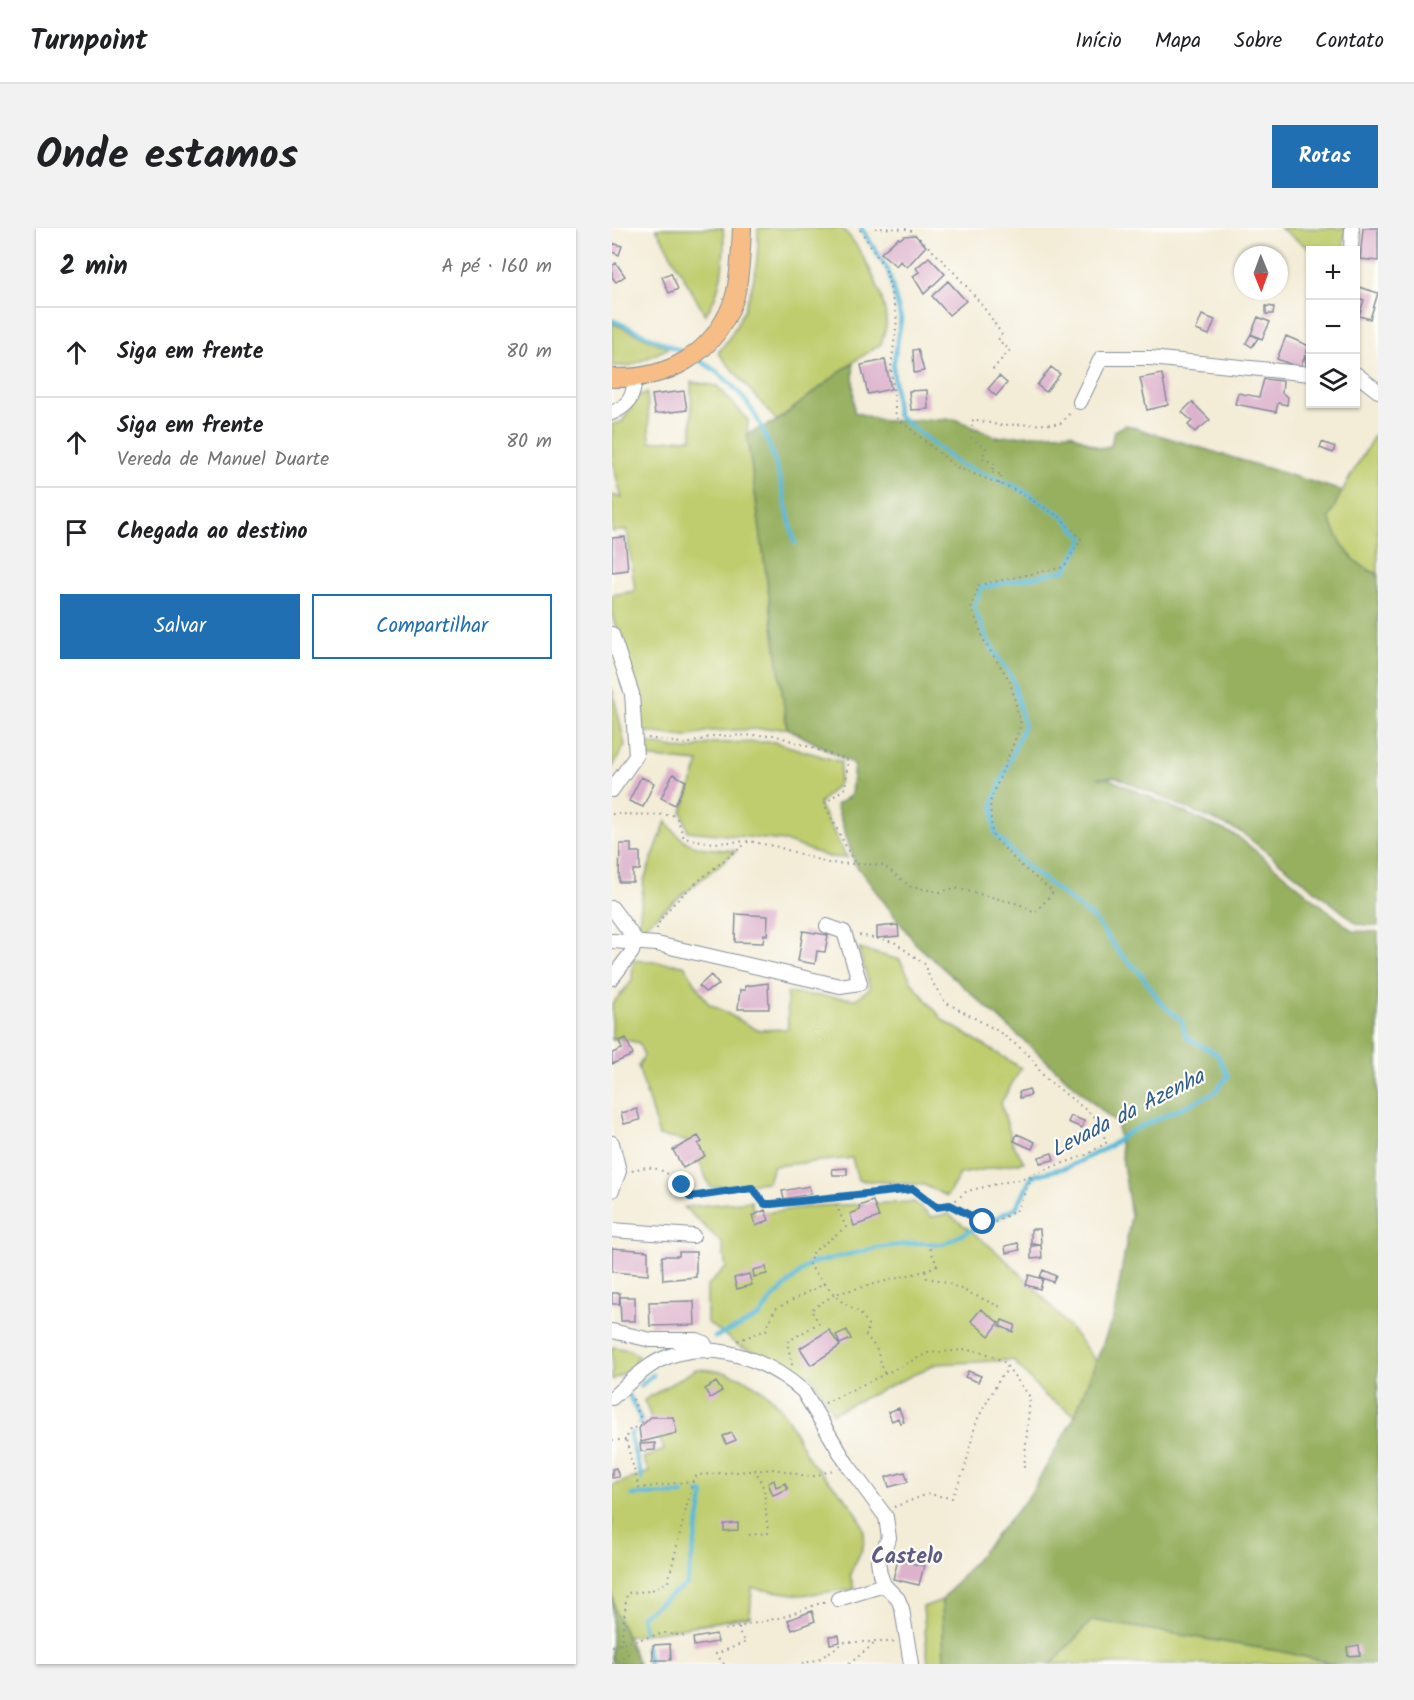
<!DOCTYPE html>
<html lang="pt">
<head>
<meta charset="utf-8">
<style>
	:root { --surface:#fff; --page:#f2f2f2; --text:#202124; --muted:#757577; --line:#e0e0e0; --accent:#1f6fb2 }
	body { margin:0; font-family:Kalam,sans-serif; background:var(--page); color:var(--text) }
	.controls { position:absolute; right:18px; top:18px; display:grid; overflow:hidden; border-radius:0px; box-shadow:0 2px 4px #0004 }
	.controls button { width:54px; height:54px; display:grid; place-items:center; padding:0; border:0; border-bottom:2px solid var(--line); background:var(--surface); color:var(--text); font:30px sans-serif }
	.compass { position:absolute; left:622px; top:18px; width:54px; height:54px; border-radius:50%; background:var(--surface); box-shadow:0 2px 4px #0004; rotate:179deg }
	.stop { position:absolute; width:18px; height:18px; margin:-14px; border:4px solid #1f6fb2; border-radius:50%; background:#fff }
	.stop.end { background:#1f6fb2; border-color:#fff; box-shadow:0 2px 6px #0008 }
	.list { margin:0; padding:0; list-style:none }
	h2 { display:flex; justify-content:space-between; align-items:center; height:78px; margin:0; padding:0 24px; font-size:26px }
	h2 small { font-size:20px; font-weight:400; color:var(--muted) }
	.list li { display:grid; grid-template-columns:39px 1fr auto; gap:18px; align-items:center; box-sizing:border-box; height:90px; padding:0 24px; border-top:2px solid var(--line) }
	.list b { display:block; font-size:22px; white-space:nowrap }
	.list p { margin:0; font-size:20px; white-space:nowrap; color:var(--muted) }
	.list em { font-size:20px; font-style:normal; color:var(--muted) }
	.actions { display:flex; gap:12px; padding:18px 24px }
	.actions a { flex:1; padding:14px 0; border:2px solid var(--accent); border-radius:0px; text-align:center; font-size:21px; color:var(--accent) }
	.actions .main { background:var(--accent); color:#fff }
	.icon { flex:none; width:33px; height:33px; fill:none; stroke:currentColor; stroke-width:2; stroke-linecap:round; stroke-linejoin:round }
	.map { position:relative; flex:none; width:766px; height:1436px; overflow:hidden; border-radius:0px }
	header { display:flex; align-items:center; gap:36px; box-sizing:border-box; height:84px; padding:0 30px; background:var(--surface); border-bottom:2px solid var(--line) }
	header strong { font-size:28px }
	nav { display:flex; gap:33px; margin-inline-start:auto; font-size:21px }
	.intro { display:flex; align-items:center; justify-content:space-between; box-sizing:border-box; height:144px; padding:0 36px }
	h1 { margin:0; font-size:42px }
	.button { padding:15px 27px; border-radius:0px; background:var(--accent); color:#fff; font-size:21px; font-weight:700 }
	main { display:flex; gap:36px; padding:0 36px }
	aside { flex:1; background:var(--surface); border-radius:0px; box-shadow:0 2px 4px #0004 }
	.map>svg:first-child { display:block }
	.green { fill:#bfcd6e; stroke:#6d7e66; stroke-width:1.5 }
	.forest { fill:#97b061; stroke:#597060; stroke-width:1.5 }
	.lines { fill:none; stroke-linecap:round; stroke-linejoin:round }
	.stream { stroke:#59b9d8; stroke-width:4.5 }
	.building { fill:#ddb2cd }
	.minor-casing { stroke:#878e9a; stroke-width:16 }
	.major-casing { stroke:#878e9a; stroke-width:20 }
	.path { stroke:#878e9a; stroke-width:2; stroke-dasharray:1.5 4.5; stroke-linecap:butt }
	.minor { stroke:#fff; stroke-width:14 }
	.major { stroke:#f6be86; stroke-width:18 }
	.route { stroke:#1f6fb2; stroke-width:8 }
	.labels { text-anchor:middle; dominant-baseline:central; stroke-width:4.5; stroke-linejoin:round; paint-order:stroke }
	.water-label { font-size:22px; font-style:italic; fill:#315f89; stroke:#fdfcf7 }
	.neighbourhood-label { font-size:22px; font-weight:bold; fill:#5f5d85; stroke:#fdfcf7 }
</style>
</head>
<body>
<header>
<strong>Turnpoint</strong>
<nav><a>Início</a><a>Mapa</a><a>Sobre</a><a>Contato</a></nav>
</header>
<div class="intro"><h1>Onde estamos</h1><a class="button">Rotas</a></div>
<main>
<aside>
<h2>2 min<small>A pé · 160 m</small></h2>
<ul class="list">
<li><svg class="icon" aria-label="ahead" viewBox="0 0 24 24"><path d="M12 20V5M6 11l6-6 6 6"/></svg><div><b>Siga em frente</b></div><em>80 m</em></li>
<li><svg class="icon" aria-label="ahead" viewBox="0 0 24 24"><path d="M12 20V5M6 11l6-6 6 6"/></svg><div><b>Siga em frente</b><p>Vereda de Manuel Duarte</p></div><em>80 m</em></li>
<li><svg class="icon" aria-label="arrive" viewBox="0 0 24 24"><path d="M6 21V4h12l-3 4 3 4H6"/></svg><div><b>Chegada ao destino</b></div></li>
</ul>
<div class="actions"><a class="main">Salvar</a><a>Compartilhar</a></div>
</aside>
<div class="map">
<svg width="766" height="1436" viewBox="0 0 766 1436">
	<rect width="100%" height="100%" fill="#fdfcf7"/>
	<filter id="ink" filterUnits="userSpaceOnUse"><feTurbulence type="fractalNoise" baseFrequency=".0167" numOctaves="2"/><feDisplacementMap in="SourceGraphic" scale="12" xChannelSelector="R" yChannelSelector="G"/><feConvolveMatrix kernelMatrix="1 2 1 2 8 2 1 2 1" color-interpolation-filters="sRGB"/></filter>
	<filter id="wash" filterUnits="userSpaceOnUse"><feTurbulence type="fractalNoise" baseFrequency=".008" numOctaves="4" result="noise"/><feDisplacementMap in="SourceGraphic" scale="24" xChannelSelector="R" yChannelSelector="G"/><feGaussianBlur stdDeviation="1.35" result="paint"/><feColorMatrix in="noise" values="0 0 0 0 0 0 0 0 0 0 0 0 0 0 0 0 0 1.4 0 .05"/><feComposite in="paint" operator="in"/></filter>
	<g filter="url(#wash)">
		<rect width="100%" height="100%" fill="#f3ecd7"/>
		<path class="green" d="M44 0H111C114 27 110 65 93 87Z
			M146 0H230C249 18 273 66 274 93 275 100 271 109 269 116L241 134 165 193 106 125C135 90 148 45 146 0Z
			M668 0H734L731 22H699Z
			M0 95 57 120 18 138H0Z
			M79 154 105 158 136 192 135 206 175 500 97 503 74 509 29 503 27 465 0 388V367L23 363 15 302 0 304V267L10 270 0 233V196L10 194 27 167 35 165 38 214 80 210Z
			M766 201V346C739 337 728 315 717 290L730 263Z
			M0 460 13 517 0 540Z
			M27 514 75 522 100 515 162 514 229 534 227 555 207 576 235 630 217 629 173 613 76 603 70 584 87 534 30 529Z
			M54 593C75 624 89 619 124 623L26 703 32 652Z
			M247 721 288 732 301 756 331 792 409 840 389 875 401 916 412 934 348 946 335 968 312 957 246 952 240 930 161 938 156 954 98 959 79 914 47 908 26 838 32 828 27 815 6 810 0 812V776L20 753 21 732 72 737 96 775 145 802 176 801 175 765 244 771 258 760Z
			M139 973 142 986 205 978 302 974 319 989 336 986C397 1028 439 1075 484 1133L463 1187 433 1168 401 1132 324 1136 221 1185 199 1147 127 1118 95 1094V1058L114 1040 110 1015 72 979Z
			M0 1119 18 1122 26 1128 20 1141 0 1152Z
			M84 1141C125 1141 157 1159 178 1195 186 1208 191 1224 201 1236 217 1255 248 1277 252 1305 255 1320 242 1333 238 1347L242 1361 189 1367 140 1360 138 1388 15 1409 3 1384 0 1366V1258L37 1244 31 1230 52 1222 32 1172Z
			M330 1372 332 1436H316L311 1379Z
			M480 1392 672 1424 723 1436H440Z"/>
		<path class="forest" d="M241 134 242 184 271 193 343 191 384 209 459 205 487 220 499 218 502 203 514 197 730 263 717 290C728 315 739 337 766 346V698L746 696 629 604 504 549 485 550H495L625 608 741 703 766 704V1436H723L672 1424 480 1392 440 1436H332L330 1372 417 1268 462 1190 502 1087 519 988 505 896 304 716 243 636 224 577 239 567 242 536 175 500 135 206 165 193Z
			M0 1366 3 1384 27 1436H0Z"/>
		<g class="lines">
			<path class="stream" d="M0 92 76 126
				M83 130C159 171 164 240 183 315
				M103 1109 131 1097 149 1087 158 1073 197 1036 264 1020 303 1015 331 1016 404 980 420 948 456 939 498 918 515 905 602 865 616 848 605 826 574 809 570 793 549 775 529 746 507 724 482 691 408 633 383 605 381 575 412 497 401 452 376 413 362 379 369 360 454 342 472 311 450 287 403 258 346 236 285 187 281 139 289 91 276 42 249 0
				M36 1129 35 1126 55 1117
				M28 1158 41 1147
				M17 1167 29 1192 27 1195
				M20 1205 18 1207 30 1251
				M20 1267 71 1266
				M32 1404 29 1388 75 1356 92 1265H86
				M34 1419 37 1436"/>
		</g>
		<g id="blocks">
			<path class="building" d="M751 0H766V33L748 31Z
				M303 7 314 18 295 39 288 33 284 38 269 25 286 10 288 11 292 8Z
				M0 15 10 18 7 27 0 24Z
				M317 29 333 46 312 66 301 48 307 44 304 40Z
				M4 35 13 48 4 54 0 49V38Z
				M59 45 66 61 57 65 50 49Z
				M336 53 354 73 337 87 320 68Z
				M747 59 766 65 758 91 747 88 752 72 744 69Z
				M654 78 662 79 661 86H654Z
				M590 87 603 92 597 107 584 102Z
				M646 89 658 94 650 111 639 106Z
				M639 106 646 110 640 119 634 115Z
				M674 108 697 118 688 140 665 131Z
				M306 121 312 143 302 145 301 122Z
				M698 128V137H694L693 129Z
				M273 132 279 161 256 166 249 137Z
				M439 139 448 146 434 164 425 157Z
				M550 146 556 177 535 182 528 150Z
				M387 148 395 155 384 168 376 161Z
				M652 151 671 153 670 165 676 169 675 177 666 175 664 184 623 176 626 165 647 169Z
				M315 162 316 181 299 182 297 163Z
				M72 163 75 182 43 186 40 167Z
				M580 174 598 192 583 204 576 197 580 193 570 184Z
				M710 214 723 219 721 225 708 220Z
				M13 309 16 342 0 344V310Z
				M61 546 74 553 63 577 49 570Z
				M29 549 42 555 31 579 17 573Z
				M8 616H19V624H28V642H21V654H7Z
				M124 686 156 688 155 707 152 706 151 715 123 714Z
				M286 697 287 708 265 710V699Z
				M191 703 216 707 213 724 205 723 203 736 186 733Z
				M99 747 107 757 93 764 87 758Z
				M156 755 157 781H126L128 762H133V758Z
				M14 810 21 827 0 836V825L10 821 7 813Z
				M417 861 419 867 408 870 407 864Z
				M25 881 28 892 12 896 9 885Z
				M459 888 472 893 470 900 456 894Z
				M405 906 423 914 420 921 402 913Z
				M86 908 90 914 86 916 93 928 71 940 61 922Z
				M440 925 442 932 428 935 427 929Z
				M235 940V947H221L220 941Z
				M197 958 199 966 172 971 170 963Z
				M261 973 267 989 242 998 238 986 248 982 247 978Z
				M153 982 157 992 144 998 140 988Z
				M419 1001H428L429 1016H419Z
				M406 1015 408 1022 394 1025 393 1018Z
				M429 1017 430 1030 419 1031V1018Z
				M0 1020 36 1023V1047L0 1044Z
				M67 1024H84V1049L51 1052 50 1028H67Z
				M154 1039 155 1046 142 1049 141 1042Z
				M431 1042 444 1048 441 1054 428 1049Z
				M137 1046 140 1057 125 1061 122 1050Z
				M417 1047 431 1051 428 1061 414 1057Z
				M0 1065H8L7 1076H0Z
				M8 1069H23V1093H9Z
				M82 1073 83 1097 38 1098 37 1074Z
				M369 1081 387 1095 377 1108 359 1093Z
				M390 1092 403 1097 401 1104 388 1098Z
				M217 1102 228 1118 199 1137 188 1120Z
				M235 1102 239 1111 228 1116 224 1107Z
				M356 1143 369 1148 366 1154 353 1149Z
				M104 1154 110 1163 98 1170 93 1161Z
				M287 1180 292 1194 288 1195 286 1190 280 1193 276 1184Z
				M39 1189H61L65 1205 29 1214 27 1200Z
				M120 1205 124 1212 114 1216 111 1208Z
				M43 1215V1222L29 1223 28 1216Z
				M4 1240 7 1249 0 1250V1241Z
				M293 1244 296 1254 277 1259 274 1249Z
				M162 1252 164 1259 173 1255 176 1261 161 1267 156 1255Z
				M126 1295V1302L112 1303V1296Z
				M286 1332 312 1338 307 1357 281 1351Z
				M200 1383 203 1393 180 1402 176 1392Z
				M104 1406 106 1414 82 1418 81 1410Z
				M227 1407 228 1414 218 1416 217 1408Z
				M58 1416 59 1432H41V1417Z
				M747 1417 748 1427 736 1428 735 1419Z"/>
		</g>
	</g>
	<g filter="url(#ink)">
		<use href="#blocks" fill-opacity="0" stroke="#878e9a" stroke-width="1.5"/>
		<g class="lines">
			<defs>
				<path id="minor" d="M739 22 740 0
					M744 146 766 163
					M468 174 489 130H538L698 146
					M0 185C17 177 21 170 23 151
					M0 406 20 466 24 528 0 562
					M0 680 23 711 20 724 0 750
					M0 713 45 716 228 758 248 755 232 704 215 698
					M0 915 7 943 0 962
					M0 1002 81 1008
					M0 1103 39 1112H85L92 1115 96 1123
					M0 1170C15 1157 30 1141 48 1132 95 1109 154 1130 191 1163L235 1236 274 1289 277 1310 266 1332 268 1346 272 1357 286 1371 290 1381 299 1436
					M226 1371 272 1357"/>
				<path id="major" d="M0 150C55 152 101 127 121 74 128 55 129 21 130 0"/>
			</defs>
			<use href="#minor" class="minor-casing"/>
			<use href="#major" class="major-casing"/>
			<path class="path" d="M263 0 297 1C331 31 367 68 390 107L386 112 398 122 380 142
				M387 256 390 247 379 244 383 236 370 230 374 220 359 210 361 191 386 197 448 196 460 183
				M36 510 75 516 101 508 162 507 236 532 233 560 212 576 243 636
				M0 586 60 587 65 590 72 610 101 615 137 613 166 619 216 635 271 637 299 659 328 664 343 660 407 676 423 685 441 664 406 635 380 607 378 574 409 497 398 453 373 415 359 379 367 357 452 339 469 311 448 289 401 261 344 239 284 189 279 139 285 92 274 42 247 0
				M45 701C47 679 117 629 137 613
				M20 943C43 932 66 949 78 969L138 960 153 976 221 970 234 999 201 1024 197 1036 212 1056 163 1081 154 1102 125 1113
				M221 970 301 961 324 979 338 977 378 997 405 982 421 946 474 927 494 915 488 893 433 850 416 826 386 803 333 774 317 749 314 737 282 714 247 707
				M339 976 355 963 420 948
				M313 1043 325 1037 316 1016
				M212 1056 223 1066 313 1043 315 1050 331 1053 391 1080
				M180 1137 175 1114 207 1095 199 1082 223 1066C227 1077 248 1077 257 1099L253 1106 264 1120 273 1147
				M21 1171 31 1197 18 1201 14 1212 27 1260 81 1253 85 1247 163 1241 199 1249 221 1242
				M213 1175 316 1125 352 1122 371 1124 391 1133 418 1169 412 1240
				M0 1212H14
				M282 1279 316 1266 340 1270 353 1240 364 1194 391 1145 397 1144
				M137 1307 156 1305 152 1261 143 1241
				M113 1402 171 1389 214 1373
				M0 1418 53 1405 73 1408
				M0 1436 16 1426 9 1416 15 1365 38 1363 56 1354 81 1253
				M112 1436 104 1426 134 1414 127 1405V1399
				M190 1436 207 1431 233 1414H283
				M237 1436 263 1415"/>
			<use href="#minor" class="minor"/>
			<use href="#major" class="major"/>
		</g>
	</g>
	<g class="lines" filter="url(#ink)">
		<path class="route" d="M70 957 78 969 140 960 153 976H160L301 961 324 979 338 977 371 994"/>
	</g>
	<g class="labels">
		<g class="water-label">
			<text transform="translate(516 886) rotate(-27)">Levada da Azenha</text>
		</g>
		<g class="neighbourhood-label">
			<text x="295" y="1329">Castelo</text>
		</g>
	</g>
</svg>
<div class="controls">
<button>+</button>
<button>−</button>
<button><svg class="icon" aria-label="layers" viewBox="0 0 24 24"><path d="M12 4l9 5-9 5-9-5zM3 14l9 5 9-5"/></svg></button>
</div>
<svg class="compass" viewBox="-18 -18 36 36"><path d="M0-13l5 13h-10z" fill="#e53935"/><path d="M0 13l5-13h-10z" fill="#757577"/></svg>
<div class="stop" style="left:371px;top:994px"></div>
<div class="stop end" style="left:70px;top:957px"></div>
</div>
</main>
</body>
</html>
